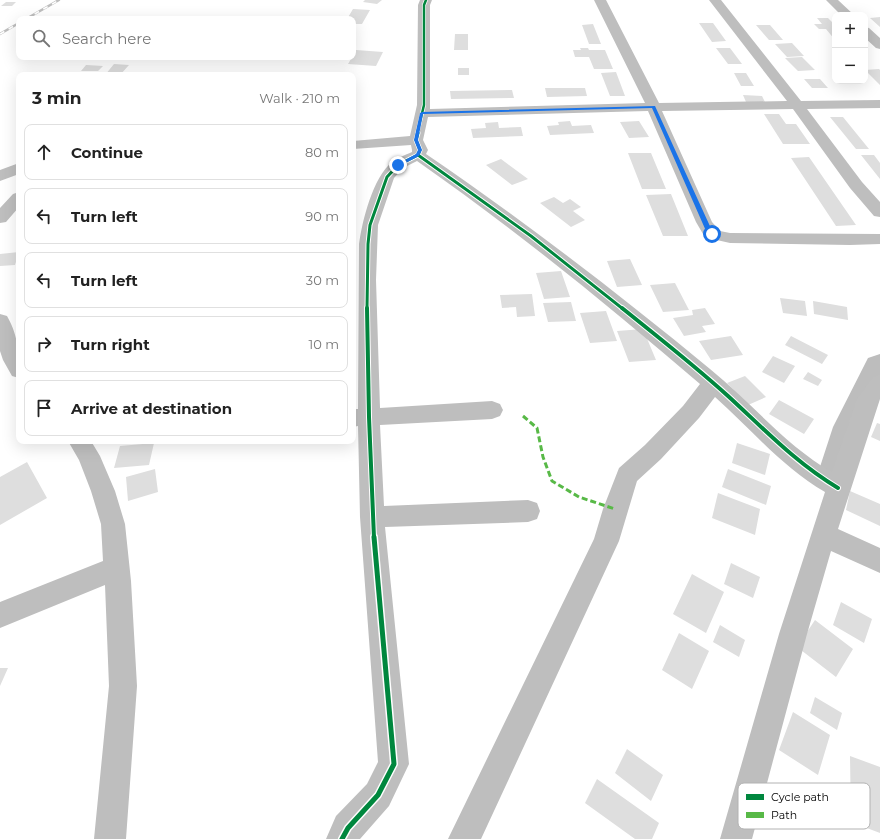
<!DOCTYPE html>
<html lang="en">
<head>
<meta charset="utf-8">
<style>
	:root { --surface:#fff; --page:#f2f2f2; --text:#222; --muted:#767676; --line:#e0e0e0 }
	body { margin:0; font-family:Montserrat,sans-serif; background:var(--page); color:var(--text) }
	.controls { position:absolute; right:12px; top:12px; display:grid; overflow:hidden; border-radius:8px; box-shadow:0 4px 16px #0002 }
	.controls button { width:36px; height:36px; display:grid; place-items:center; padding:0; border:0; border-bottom:1px solid var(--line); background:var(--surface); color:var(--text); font:20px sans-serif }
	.stop { position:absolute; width:12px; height:12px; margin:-9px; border:3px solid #1a73e8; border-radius:50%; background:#fff }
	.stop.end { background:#1a73e8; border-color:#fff; box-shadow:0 1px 4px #0008 }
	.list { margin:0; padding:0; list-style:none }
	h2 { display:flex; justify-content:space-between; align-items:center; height:52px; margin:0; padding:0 16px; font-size:17px }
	h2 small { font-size:13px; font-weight:400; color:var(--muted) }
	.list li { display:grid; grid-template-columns:26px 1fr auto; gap:12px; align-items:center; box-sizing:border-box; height:56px; margin:0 8px 8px; padding:0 8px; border:1px solid var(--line); border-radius:8px }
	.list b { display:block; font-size:15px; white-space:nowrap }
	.list em { font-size:13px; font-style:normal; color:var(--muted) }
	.icon { flex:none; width:22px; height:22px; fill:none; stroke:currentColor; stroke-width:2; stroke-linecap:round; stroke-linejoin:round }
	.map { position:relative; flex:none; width:880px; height:839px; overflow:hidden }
	.search { position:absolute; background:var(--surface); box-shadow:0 4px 16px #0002; left:16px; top:16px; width:340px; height:44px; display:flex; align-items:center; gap:10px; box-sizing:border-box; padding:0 14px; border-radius:8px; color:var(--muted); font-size:15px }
	.panel { position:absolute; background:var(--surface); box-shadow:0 4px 16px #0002; left:16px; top:72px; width:340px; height:372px; border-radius:8px }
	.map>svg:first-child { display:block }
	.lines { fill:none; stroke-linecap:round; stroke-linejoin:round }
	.canal { fill:#bdbdbd; fill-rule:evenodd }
	.building { fill:#dedede }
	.minor { fill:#bebebe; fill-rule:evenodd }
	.rail-casing { stroke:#bebebe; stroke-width:2.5 }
	.rail { stroke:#fff; stroke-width:1.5; stroke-dasharray:5; stroke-linecap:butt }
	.quiet { stroke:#58b947; stroke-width:3; stroke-dasharray:6 3; stroke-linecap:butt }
	.cycleway-far3-casing { stroke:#fff; stroke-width:4 }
	.cycleway-far2-casing { stroke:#fff; stroke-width:5 }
	.cycleway-far1-casing { stroke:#fff; stroke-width:6 }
	.cycleway-casing { stroke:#fff; stroke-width:8 }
	.cycleway-far3 { stroke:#00873e; stroke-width:2.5 }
	.cycleway-far2 { stroke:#00873e; stroke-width:3 }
	.cycleway-far1 { stroke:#00873e; stroke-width:4 }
	.cycleway { stroke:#00873e; stroke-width:5 }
	.route { fill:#1a73e8 }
	.key { fill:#fff; stroke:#b2b2b2; stroke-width:1 }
	.key-label { font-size:11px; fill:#000 }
</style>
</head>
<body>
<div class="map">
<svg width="880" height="839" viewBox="0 0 880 839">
	<rect width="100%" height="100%" fill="#fff"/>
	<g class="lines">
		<path class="canal" d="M880 354V387L861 427 848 473 844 482 833 486 822 482 818 473 833 427 868 358Z"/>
	</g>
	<path class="building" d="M365 0H382L377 4 363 2Z
		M6 2H16L12 6H1Z
		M353 9 370 10 362 24H353V19H347Z
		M880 17V27L870 18Z
		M817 18H828L835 25V40L826 29H819L814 24H822Z
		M699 23H713L726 41 712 42Z
		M593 24 601 44H589L582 25Z
		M756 25H770L783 40H769Z
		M455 34H468V50H454Z
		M792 43 804 56 787 57 775 44Z
		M580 48H588L589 50H605L613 69H594L589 57H575L573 50H581Z
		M716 48H730L742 64H728Z
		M356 50 383 52 376 66 348 64Z
		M802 57 815 70 798 71 785 58Z
		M114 64 129 65 120 75H105Z
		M86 65 103 66 98 71H81Z
		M458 68H469V75H458Z
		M879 69 880 70V85L865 70Z
		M197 72 229 74 228 75H195Z
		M616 72 625 96H610L601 73Z
		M734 73H746L754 86H741Z
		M804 79H820L828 88H812Z
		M545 88H585L587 96 547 97Z
		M512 90 514 98 451 99 450 91Z
		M743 95 762 96 765 102H746Z
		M764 114H779L786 124H796L810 144H783Z
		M830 117H843L869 149H856Z
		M570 121 572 126 591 125 594 133 550 135 547 126 559 125 558 122Z
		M639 121 649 137 629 138 620 122Z
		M498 122 499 128 521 127 523 136 473 138 471 129 486 128 485 123Z
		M628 153H651L666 189H642Z
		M861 155H874L880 163V179Z
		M809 157 856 225 836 226 791 158Z
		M501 159 528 179 512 185 486 165Z
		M671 194 688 236H663L646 195Z
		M554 197 563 203 570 199 581 207 573 211 585 220 571 227 540 203Z
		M19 252 15 265 0 266V254Z
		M630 259 642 285 617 287 607 261Z
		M561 271 570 297 544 299 536 273Z
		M675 283 689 310 663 312 650 285Z
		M532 294 535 316 517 317 516 307 502 308 500 295Z
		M780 298 805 301 807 316 783 313Z
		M813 301 847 307 848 320 814 314Z
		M571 302 576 321 548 322 543 303Z
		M705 308 715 324 702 326 706 332 684 336 673 318 693 315 692 310Z
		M606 311 617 341 590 343 580 313Z
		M643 329 656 360 629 362 617 331Z
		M731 336 743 355 711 360 699 341Z
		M791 336 828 355 822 364 785 345Z
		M773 356 795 366 784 383 762 372Z
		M808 372 822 380 818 386 803 379Z
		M745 376 766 397 748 405 727 383Z
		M779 400 814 419 804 434 769 414Z
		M877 423 880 424V441L871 437Z
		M154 443 149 465 114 468 120 446Z
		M737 443 770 454 765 475 732 463Z
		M27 462 47 498 0 525V477Z
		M155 469 158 492 128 501 126 477Z
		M728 469 771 486 766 505 722 487Z
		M850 491 880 504V526L846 510Z
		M718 493 760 509 755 535 712 518Z
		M731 563 760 577 753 598 724 584Z
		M692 574 724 592 706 633 673 614Z
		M841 602 872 619 864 643 833 625Z
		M815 620 853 649 836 677 797 647Z
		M720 625 745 640 739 657 713 642Z
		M679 633 709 651 692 689 662 670Z
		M0 668H8L0 686Z
		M815 697 842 713 837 730 810 713Z
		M793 712 830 735 818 775 779 750Z
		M627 749 663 775 651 801 615 773Z
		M850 756 880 767V833L851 822Z
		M597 779 659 823 652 839H635L585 803Z"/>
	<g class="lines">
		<path class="minor" d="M420 0H432L430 5V109L645 103 594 0H606L659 103 787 101 709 0H721L801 101 880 100V108L807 109 862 182 880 202V217L874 216 850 188 793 109 662 111 712 222 720 231 730 233 880 234V244L850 245 730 243 708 238 703 234 696 222 648 111 428 117 423 140 428 150 426 154C524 221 618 293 710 369 751 402 786 446 832 472L857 399 873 377 880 375V399L838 529 880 548V573L831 551 807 634 752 839H720L779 634 825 492C782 467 751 429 715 397L699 418 661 459 637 481 619 541 481 839H448L594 539 603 509 619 468 645 445 683 406 700 384C609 306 516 230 417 161L403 168 394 178 378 225 376 280 380 408 492 401 500 404 503 410 500 416 492 419 380 425 384 506 528 500 537 503 540 511 537 519 528 522 385 527 409 764 389 806 360 839H326L336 816 367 784 378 762 360 517 358 426 353 427V409H358L359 244C362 221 373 177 392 162 397 158 405 155 412 152V150L411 145 353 149V141L410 136 417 105 418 5Z
			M826 0H838L854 15H841Z
			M865 27 869 28 880 38V49L876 48 865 38Z
			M19 163V174L0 181V170Z
			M19 192V207L6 222 0 223V208L13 194Z
			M0 314 7 316C19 337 19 355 19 378L12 376 3 360 0 351Z
			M68 441H91L100 456 115 491 125 524 131 581 137 686 126 839H94L109 686 105 585 0 628V602L103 561 101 524 91 491 79 460Z"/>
		<defs>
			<path id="rail" d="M26 19 59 0
				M0 34 19 23"/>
		</defs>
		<use href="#rail" class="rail-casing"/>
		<use href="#rail" class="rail"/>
		<path class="quiet" d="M523 416 537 428 543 457 552 481 579 497 615 509"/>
		<defs>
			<path id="cycleway-far3" d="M417 134 424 105V5L426 0"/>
			<path id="cycleway-far2" d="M418 133 416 140 420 150 418 155 531 236 623 309
				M367 309 368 244 370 225 387 177 398 165 418 155"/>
			<path id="cycleway-far1" d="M367 308 369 417 374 538
				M622 308C658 337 694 365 728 396 764 429 796 463 838 488"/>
			<path id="cycleway" d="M342 839 348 828 378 795 394 764 374 537"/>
		</defs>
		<use href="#cycleway-far3" class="cycleway-far3-casing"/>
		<use href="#cycleway-far2" class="cycleway-far2-casing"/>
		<use href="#cycleway-far1" class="cycleway-far1-casing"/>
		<use href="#cycleway" class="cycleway-casing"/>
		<use href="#cycleway-far3" class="cycleway-far3"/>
		<use href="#cycleway-far2" class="cycleway-far2"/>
		<use href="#cycleway-far1" class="cycleway-far1"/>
		<use href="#cycleway" class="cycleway"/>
	</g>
	<path class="route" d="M655 106 714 235H710L706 231 652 108 423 114 418 140 422 150 419 156 400 166 396 165 416 154 418 150 414 140 420 113 422 112Z"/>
	<rect x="738" y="783" width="132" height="46" rx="6" class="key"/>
	<rect x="746" y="794" width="18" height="6" fill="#00873e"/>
	<rect x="746" y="812" width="18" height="6" fill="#58b947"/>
	<g class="key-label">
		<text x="771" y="801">Cycle path</text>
		<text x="771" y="819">Path</text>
	</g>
</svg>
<div class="controls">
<button>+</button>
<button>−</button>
</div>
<div class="stop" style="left:712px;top:234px"></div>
<div class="stop end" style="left:398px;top:165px"></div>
<div class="search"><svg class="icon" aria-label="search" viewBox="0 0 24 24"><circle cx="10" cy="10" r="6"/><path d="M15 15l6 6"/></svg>Search here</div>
<section class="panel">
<h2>3 min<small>Walk · 210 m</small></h2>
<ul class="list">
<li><svg class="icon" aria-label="ahead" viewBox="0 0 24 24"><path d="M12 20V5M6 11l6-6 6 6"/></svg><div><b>Continue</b></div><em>80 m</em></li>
<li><svg class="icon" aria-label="left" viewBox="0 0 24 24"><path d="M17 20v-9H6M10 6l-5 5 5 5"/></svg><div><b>Turn left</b></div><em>90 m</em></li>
<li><svg class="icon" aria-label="left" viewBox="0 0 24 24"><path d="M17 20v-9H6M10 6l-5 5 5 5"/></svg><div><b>Turn left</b></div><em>30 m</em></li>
<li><svg class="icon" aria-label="right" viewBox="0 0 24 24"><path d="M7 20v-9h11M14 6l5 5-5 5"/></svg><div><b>Turn right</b></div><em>10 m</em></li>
<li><svg class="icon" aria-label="arrive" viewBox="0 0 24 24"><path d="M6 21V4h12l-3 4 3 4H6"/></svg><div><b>Arrive at destination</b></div></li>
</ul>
</section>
</div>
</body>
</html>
